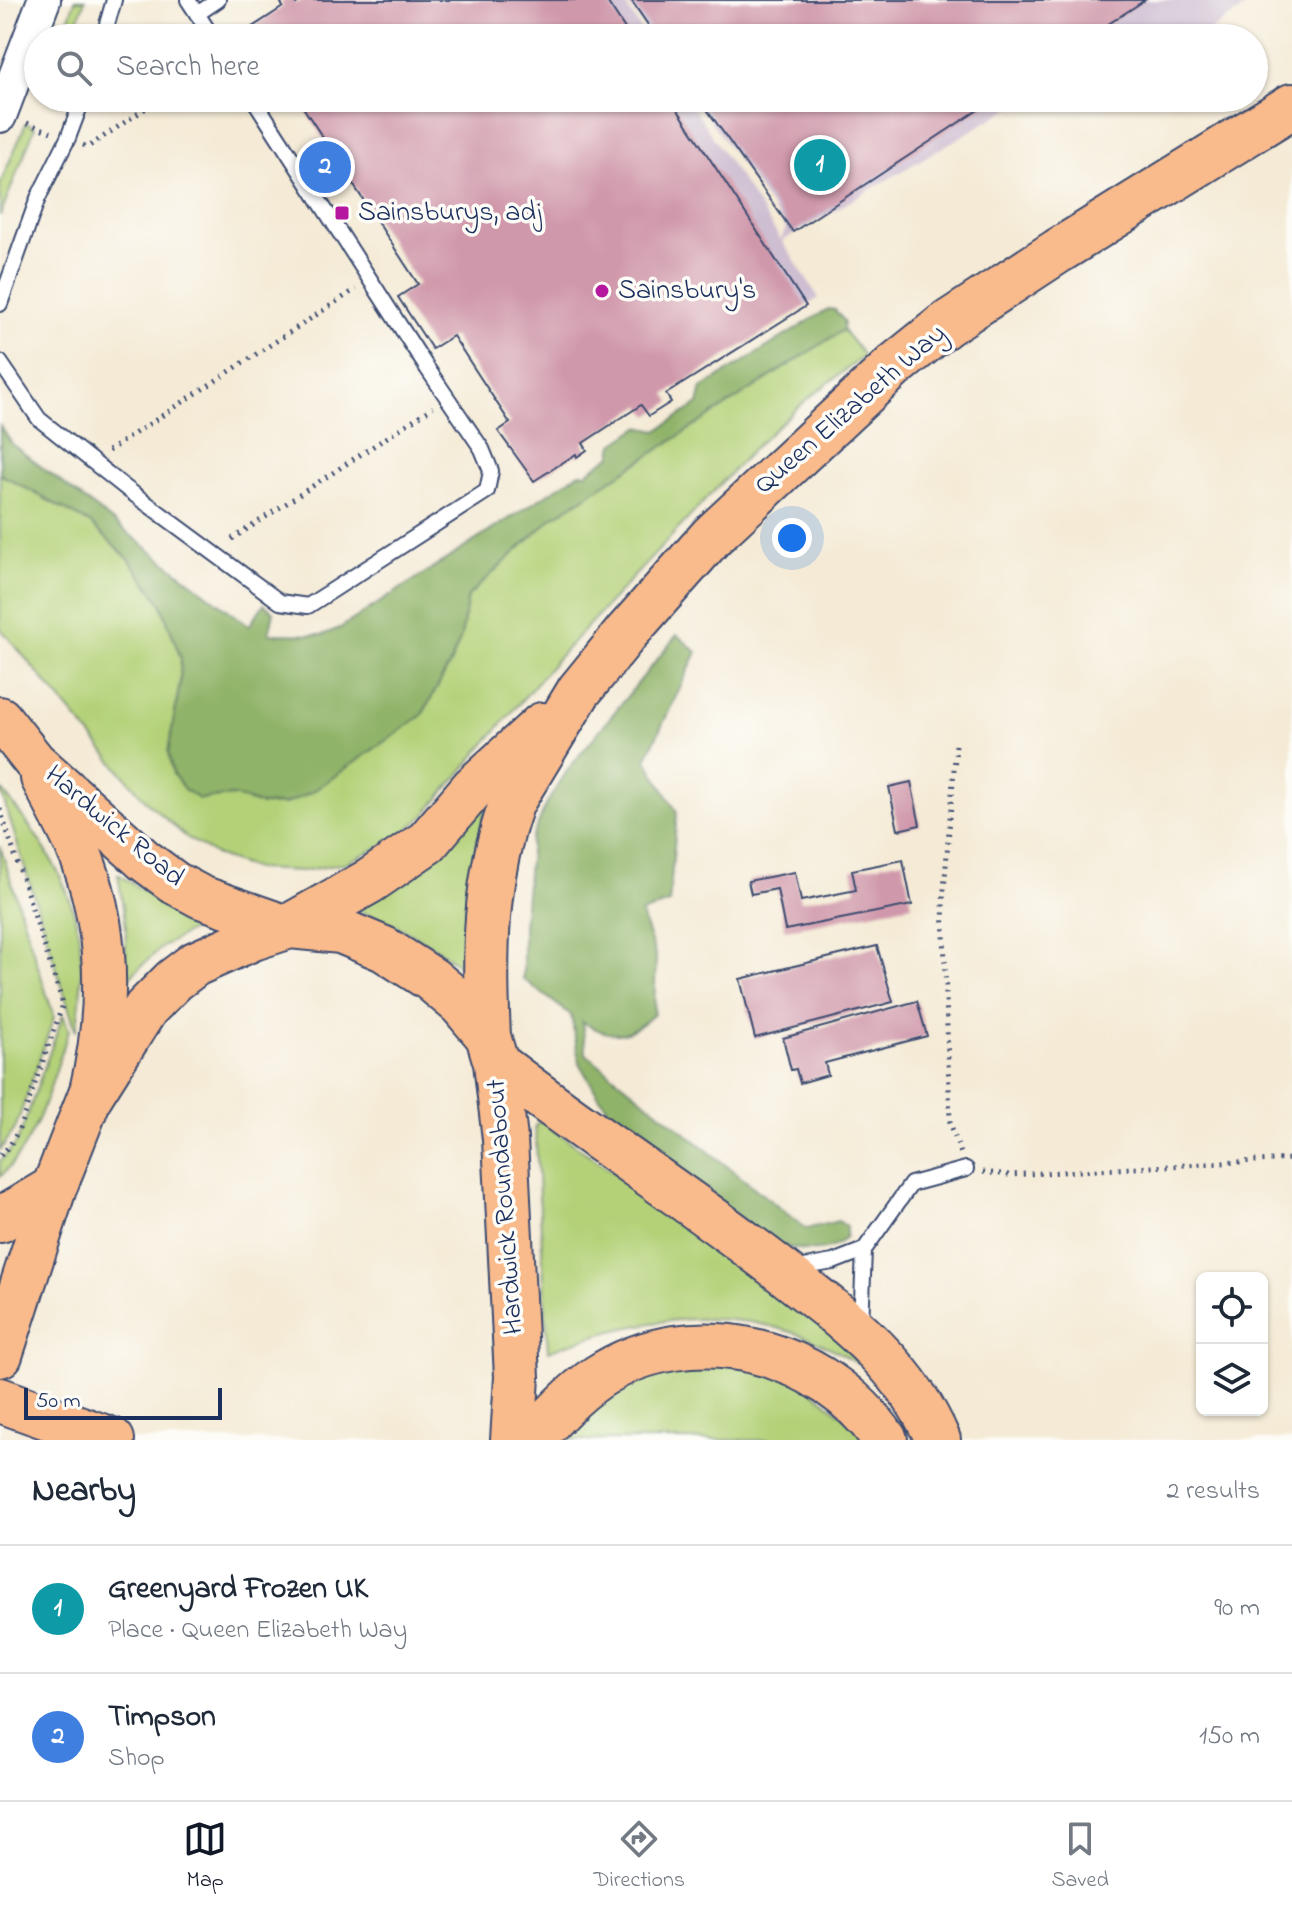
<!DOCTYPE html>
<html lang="en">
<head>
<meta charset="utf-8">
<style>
	:root { --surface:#fff; --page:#f2f2f3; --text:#1f2937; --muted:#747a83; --line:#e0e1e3; --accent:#111827 }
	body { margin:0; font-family:"Indie Flower",sans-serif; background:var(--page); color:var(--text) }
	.controls { position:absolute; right:24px; bottom:24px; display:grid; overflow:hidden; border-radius:12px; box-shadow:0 2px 6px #0004 }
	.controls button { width:72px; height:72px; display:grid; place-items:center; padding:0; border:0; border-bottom:2px solid var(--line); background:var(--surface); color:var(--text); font:40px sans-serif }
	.scale { position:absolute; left:24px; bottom:20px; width:198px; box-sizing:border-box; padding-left:8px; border:4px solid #1b2f5e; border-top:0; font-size:22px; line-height:28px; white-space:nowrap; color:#1b2f5e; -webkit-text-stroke:6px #fdfcf7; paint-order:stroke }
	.you { position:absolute; left:792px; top:538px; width:28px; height:28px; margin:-20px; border:6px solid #fff; border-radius:50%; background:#1a73e8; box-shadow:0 0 0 12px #1a73e833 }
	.badge { display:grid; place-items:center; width:52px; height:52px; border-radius:50%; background:var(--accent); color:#fff; font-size:26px; font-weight:700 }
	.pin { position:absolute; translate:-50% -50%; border:4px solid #fff; box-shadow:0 2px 8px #0006 }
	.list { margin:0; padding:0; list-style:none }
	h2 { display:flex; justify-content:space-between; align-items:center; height:104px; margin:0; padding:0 32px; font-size:34px }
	h2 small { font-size:26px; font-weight:400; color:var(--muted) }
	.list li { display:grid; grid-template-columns:52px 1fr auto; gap:24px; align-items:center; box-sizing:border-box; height:128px; padding:0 32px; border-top:2px solid var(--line) }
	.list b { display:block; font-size:30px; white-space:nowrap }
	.list p { margin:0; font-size:26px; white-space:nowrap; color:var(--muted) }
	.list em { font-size:26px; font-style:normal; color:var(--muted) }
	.icon { flex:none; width:44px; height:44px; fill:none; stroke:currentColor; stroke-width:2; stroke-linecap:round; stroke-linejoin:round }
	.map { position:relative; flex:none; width:1292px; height:1440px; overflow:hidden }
	.search { position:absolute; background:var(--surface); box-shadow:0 2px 6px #0004; left:24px; right:24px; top:24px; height:88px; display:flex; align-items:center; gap:20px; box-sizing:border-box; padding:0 28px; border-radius:44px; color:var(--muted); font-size:30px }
	.sheet { height:360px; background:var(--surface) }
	nav { display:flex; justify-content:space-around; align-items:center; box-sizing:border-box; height:112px; border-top:2px solid var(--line); background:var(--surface); font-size:22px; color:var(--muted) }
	nav a { display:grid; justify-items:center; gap:4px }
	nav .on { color:var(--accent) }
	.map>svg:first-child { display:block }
	.industrial { fill:#cebed1 }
	.green { fill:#b4d178; stroke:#68806b; stroke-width:2 }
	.forest { fill:#8fb368; stroke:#557163; stroke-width:2 }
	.building { fill:#d099ab }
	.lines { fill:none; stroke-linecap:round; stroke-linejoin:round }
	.service-casing { stroke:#3c4b70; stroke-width:18 }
	.tertiary-casing { stroke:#3c4b70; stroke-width:36 }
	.primary-casing { stroke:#3c4b70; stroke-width:46 }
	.trunk-casing { stroke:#3c4b70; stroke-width:48 }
	.path { stroke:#3c4b70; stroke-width:5; stroke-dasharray:2 6; stroke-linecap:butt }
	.service { stroke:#fff; stroke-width:14 }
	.tertiary { stroke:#fff; stroke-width:32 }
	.primary { stroke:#fabb8c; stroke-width:42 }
	.trunk { stroke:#fabb8c; stroke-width:44 }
	.poi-dot { fill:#b5179e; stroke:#fdfcf7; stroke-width:3 }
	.labels { text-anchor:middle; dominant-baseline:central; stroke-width:7; stroke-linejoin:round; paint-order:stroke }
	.poi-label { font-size:28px; fill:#1b2f5e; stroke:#fdfcf7; text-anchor:start }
	.street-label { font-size:28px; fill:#1b2f5e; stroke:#fdfcf7 }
</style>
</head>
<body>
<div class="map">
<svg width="1292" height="1440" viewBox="0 0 1292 1440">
	<rect width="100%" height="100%" fill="#fdfcf7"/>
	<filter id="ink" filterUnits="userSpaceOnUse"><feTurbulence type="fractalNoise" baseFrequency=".0125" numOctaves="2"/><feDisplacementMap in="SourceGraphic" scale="16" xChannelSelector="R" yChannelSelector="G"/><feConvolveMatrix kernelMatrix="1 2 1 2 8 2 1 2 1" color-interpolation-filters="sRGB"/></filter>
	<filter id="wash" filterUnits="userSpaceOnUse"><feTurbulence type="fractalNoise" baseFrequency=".006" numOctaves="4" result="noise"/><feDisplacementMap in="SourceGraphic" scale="32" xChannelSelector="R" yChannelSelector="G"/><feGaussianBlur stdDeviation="1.8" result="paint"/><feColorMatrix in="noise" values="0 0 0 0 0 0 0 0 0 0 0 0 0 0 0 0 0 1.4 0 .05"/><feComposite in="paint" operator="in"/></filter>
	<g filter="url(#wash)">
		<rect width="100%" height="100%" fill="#f4ead5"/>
		<path class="industrial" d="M606 0H622L647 38H631Z
			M625 0H1256L1199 38H652Z
			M670 98H687L781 240 786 228 694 98H1027L782 241 819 298 806 306Z"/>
		<path class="green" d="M75 0H85L72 38H62Z
			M26 123 35 127 0 216V184Z
			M843 330 864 356 806 400 753 449 555 661 424 816 396 839 345 863 303 871 256 869 218 856 186 837 146 801 0 628V474L90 523 129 559 161 603 181 659 180 683 168 753 184 789 199 799 233 796 262 805 285 804 312 792 422 715 451 662 461 637 468 596 552 518Z
			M0 788C67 871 94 922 76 1031Z
			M489 796C472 855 461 909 464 970 430 940 393 922 350 908Z
			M0 846 54 1017 15 1129 0 1150Z
			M118 874 160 902 208 921 162 947 125 981 126 927Z
			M63 1015 69 1030C51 1081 40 1139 0 1177V1161L16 1144 23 1127Z
			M541 1121 735 1258 864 1355 857 1363C758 1300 653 1312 548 1351L535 1125Z
			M705 1363 788 1371 873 1440H567C586 1412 617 1387 650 1375 667 1369 687 1367 705 1363Z"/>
		<path class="forest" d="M828 309 835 310 844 321 843 330 552 518 468 596 461 637 451 662 422 715 312 792 285 804 262 805 233 796 199 799 184 789 173 774 168 753 180 683 181 659 161 603 129 559 90 523 0 474V426L13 445 249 626 264 604 274 612 269 634 322 635 340 628 580 473H586L612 455 614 444 639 427 657 431 698 404 702 388Z
			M677 635 697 652 646 759 677 812 669 903 641 913 656 957 654 1014C629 1038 612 1040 582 1022L586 1054 806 1229 838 1221 846 1226V1236C832 1257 799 1250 778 1245L638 1146 600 1098 580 1065 571 1015 523 979V926L531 840 548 801 569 768Z"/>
		<g id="blocks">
			<path class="building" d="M285 0H294L296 4 302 0H606L631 38H247L243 33 283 7 281 3Z
				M631 0H1145L1087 38H657Z
				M297 98H670L806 306 666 394 671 402 649 416 641 405 583 443 587 450 577 457 576 454 534 481 498 431 510 423 453 336 432 349 398 297 418 284Z
				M699 98H996L793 232Z
				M323 155 335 173 327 178 315 160Z
				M911 782 920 825 898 830 889 787Z
				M903 860 912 905 785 930 777 889 751 894 748 881 795 872 801 901 856 890 852 870Z
				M877 946 893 1002 755 1038 740 979Z
				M917 1001 927 1036 825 1063 828 1075 800 1083 796 1069 791 1070 783 1038Z"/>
		</g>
	</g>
	<g filter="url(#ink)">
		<use href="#blocks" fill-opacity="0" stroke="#3c4b70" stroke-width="2"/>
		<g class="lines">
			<defs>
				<path id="service" d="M188 0 213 38
					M197 14 218 0
					M103 38 114 0
					M0 304 38 198 68 138 83 98
					M0 362 39 419 127 489 280 602 308 606 487 491 491 471 482 449 427 368 253 98
					M864 1250 911 1184 966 1169
					M793 1269 833 1262 864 1250 861 1327"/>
				<path id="tertiary" d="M0 116 44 0"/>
				<path id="primary" d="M0 718 34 761 144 860 175 883 201 897 284 926
					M42 778C56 805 72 833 83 861 110 935 109 1015 91 1091"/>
				<path id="trunk" d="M290 926 370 881 427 842 473 788 542 725
					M488 1036C484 956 484 879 512 802L579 691 627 632 712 536 894 366 945 325 1058 251 1292 106
					M496 1063C586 1133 682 1194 773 1264 839 1316 904 1360 938 1440
					M0 1220 54 1188
					M0 1355 54 1188 90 1096 146 1008 174 980 195 964 253 938 290 926 341 931 384 949 431 979 461 1004 488 1036 496 1063 505 1139 517 1377 513 1440
					M0 1400 112 1440
					M532 1440C552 1417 573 1394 598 1377 693 1315 824 1349 885 1440"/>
			</defs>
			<use href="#service" class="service-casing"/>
			<use href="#tertiary" class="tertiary-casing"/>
			<use href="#primary" class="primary-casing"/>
			<use href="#trunk" class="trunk-casing"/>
			<path class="path" d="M27 123 51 132
				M83 145 88 147 161 98
				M108 451 356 289
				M232 539 433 407
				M956 745 943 902 950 1122 961 1154
				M0 809 63 1004 19 1129 10 1145 0 1156
				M983 1172 1009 1175 1292 1159"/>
			<use href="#service" class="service"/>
			<use href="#tertiary" class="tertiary"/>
			<use href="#primary" class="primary"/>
			<use href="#trunk" class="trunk"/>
		</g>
	</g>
	<g class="poi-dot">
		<rect x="334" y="205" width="16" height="16" rx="4"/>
		<circle cx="602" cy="291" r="8"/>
	</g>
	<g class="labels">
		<g class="poi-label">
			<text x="358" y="213">Sainsburys, adj</text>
			<text x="618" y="291">Sainsbury's</text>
		</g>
		<g class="street-label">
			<text transform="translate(851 410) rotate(-41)">Queen Elizabeth Way</text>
			<text transform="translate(114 827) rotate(40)">Hardwick Road</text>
			<text transform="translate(506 1207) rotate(-94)">Hardwick Roundabout</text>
		</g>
	</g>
</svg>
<div class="controls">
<button><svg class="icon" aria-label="locate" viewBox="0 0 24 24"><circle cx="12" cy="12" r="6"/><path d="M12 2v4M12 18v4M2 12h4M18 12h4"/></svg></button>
<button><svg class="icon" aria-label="layers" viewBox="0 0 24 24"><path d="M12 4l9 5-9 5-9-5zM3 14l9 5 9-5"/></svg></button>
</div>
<div class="scale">50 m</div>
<div class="you"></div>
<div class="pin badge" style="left:820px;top:165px;background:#0f9aa8">1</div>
<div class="pin badge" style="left:325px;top:167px;background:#3f7fe0">2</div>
<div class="search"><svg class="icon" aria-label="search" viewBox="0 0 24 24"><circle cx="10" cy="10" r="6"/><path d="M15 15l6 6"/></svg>Search here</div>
</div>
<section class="sheet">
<h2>Nearby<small>2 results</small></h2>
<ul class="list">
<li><span class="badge" style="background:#0f9aa8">1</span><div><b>Greenyard Frozen UK</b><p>Place · Queen Elizabeth Way</p></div><em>90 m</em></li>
<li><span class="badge" style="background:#3f7fe0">2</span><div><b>Timpson</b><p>Shop</p></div><em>150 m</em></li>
</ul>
</section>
<nav>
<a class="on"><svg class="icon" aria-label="map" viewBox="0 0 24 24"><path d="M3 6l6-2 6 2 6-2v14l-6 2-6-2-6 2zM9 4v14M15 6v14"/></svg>Map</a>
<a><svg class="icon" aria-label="directions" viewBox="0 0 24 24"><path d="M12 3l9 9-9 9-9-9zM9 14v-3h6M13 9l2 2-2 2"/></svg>Directions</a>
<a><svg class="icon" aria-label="saved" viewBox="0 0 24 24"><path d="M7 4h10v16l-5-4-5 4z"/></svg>Saved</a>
</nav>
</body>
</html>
